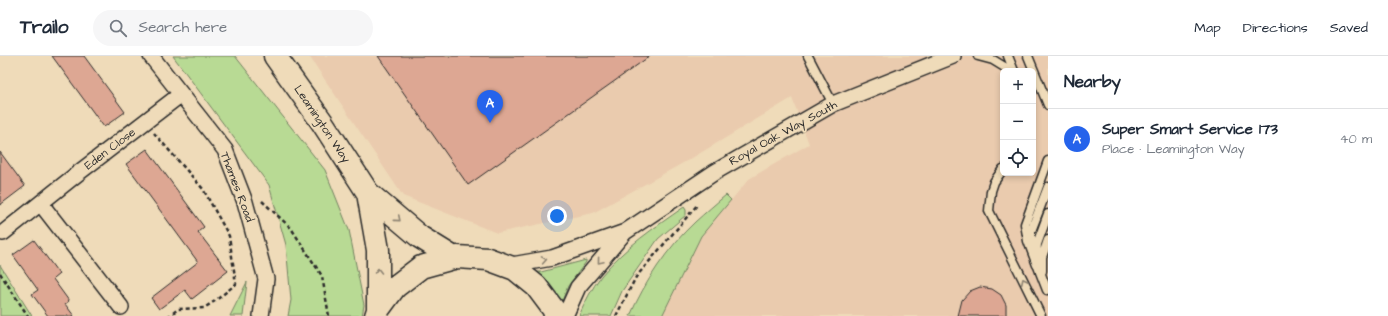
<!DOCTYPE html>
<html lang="en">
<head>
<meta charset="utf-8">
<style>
	:root { --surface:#fff; --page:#f6f6f7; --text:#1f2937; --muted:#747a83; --line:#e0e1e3; --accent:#2563eb }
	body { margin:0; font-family:"Architects Daughter",sans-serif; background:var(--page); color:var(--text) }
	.controls { position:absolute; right:12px; top:12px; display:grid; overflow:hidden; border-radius:6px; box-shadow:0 2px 6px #0003 }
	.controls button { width:36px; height:36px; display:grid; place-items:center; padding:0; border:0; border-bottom:1px solid var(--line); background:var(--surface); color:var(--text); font:20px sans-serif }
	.you { position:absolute; left:557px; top:160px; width:14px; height:14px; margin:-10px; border:3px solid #fff; border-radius:50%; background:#1a73e8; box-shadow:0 0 0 6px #1a73e833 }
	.badge { display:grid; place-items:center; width:26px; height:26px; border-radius:50%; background:var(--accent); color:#fff; font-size:13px; font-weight:700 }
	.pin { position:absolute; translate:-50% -33px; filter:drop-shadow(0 1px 2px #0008) }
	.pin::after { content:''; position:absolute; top:21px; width:14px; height:12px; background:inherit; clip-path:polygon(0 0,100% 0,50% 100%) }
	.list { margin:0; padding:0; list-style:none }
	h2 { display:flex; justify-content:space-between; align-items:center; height:52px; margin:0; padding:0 16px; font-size:17px }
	h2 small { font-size:13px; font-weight:400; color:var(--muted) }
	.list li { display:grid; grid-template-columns:26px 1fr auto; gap:12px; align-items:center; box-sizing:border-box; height:60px; padding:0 16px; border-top:1px solid var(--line) }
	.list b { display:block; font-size:15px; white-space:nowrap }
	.list p { margin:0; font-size:13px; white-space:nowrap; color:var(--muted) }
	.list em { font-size:13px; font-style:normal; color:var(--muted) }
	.icon { flex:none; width:22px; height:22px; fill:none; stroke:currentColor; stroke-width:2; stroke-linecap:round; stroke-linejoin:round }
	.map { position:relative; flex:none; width:1048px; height:260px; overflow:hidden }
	header { display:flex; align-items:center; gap:24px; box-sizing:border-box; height:56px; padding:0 20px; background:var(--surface); border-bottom:1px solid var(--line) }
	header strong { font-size:19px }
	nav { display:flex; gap:22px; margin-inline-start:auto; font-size:14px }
	.search { width:280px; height:36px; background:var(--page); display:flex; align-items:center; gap:10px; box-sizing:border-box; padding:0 14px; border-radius:22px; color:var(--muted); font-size:15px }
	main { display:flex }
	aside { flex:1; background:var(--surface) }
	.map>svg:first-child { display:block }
	.built { fill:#eacbae; fill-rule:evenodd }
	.green { fill:#b8da94; stroke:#728260 }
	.building { fill:#dda793; stroke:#2b2b2b }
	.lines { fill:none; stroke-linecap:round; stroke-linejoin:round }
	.service-casing { stroke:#2b2b2b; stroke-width:11 }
	.minor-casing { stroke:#2b2b2b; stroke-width:18 }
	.trunk-casing { stroke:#2b2b2b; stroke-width:25 }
	.path { stroke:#2b2b2b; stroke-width:2.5; stroke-dasharray:4 3; stroke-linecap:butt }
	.service { stroke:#efdbb9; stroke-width:8 }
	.minor { stroke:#efdbb9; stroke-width:15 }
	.trunk { stroke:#efdbb9; stroke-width:22 }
	.oneway { stroke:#8d8372 }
	.labels { text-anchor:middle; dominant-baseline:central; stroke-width:4; stroke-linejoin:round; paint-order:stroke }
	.street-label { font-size:12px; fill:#2b2b2b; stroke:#efdbb9 }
</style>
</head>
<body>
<header>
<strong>Trailo</strong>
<div class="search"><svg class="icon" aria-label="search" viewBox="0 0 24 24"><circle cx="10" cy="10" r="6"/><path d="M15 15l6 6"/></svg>Search here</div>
<nav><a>Map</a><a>Directions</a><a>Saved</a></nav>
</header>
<main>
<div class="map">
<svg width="1048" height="260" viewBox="0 0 1048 260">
	<rect width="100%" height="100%" fill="#efdbb9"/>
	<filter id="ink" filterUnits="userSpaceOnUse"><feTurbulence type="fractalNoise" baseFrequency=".025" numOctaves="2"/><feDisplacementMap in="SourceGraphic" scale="8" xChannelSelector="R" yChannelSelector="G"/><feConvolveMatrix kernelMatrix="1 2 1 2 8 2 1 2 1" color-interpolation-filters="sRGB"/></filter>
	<g filter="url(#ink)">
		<path class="built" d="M309 0H1048V260H662L701 180 749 123 809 88 792 42 692 102 593 157 497 177 403 140ZM1003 15H1033V117H1003Z"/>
		<path class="green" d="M173 0H235L325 114 349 174 364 249 362 260H288L291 244 286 189 269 129Z
			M726 139 731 144 701 180 662 260H630C644 227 668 191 695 166 705 157 715 148 726 139Z
			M684 151 686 154V159L658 183 622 235 611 260H579C585 246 592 232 601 220 625 191 654 172 684 151Z
			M586 204V206L568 230 560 250 534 216H541Z
			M0 209 32 260H0Z
			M247 226 243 260H230Z"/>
		<path class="building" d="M52 0H84L125 56 104 71Z
			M378 0H650L468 129Z
			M147 93 204 171 198 176 228 215 192 243 185 234 159 253 151 242 198 206 126 108Z
			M0 96 25 130 0 149Z
			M34 184 59 218 53 223 69 245 65 248 74 260H48L32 238 38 234 13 199Z
			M980 231 992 233 1001 239 1006 249V260H958L962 244 970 235Z"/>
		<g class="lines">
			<defs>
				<path id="service" d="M808 0 833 48
					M978 0 993 4 1011 15
					M1008 0 1014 15
					M1028 0 1048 49
					M1003 113 994 126 991 135 989 155 1041 260
					M1031 184V175L1048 131
					M1036 201 1037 188 1048 158
					M1036 205 1042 221
					M1037 209 1028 185 1025 168 1048 105
					M1042 215V201L1048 184
					M1040 216 1047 234"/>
				<path id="minor" d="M151 0 225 94 245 146 266 223 261 260
					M41 148 121 251
					M3 177 77 118 180 39
					M506 210 552 202 625 176 715 116 833 48 953 0
					M565 260 578 231 625 176"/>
				<path id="trunk" d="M275 0 322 66 368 137 420 181 454 202
					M368 137 378 194V254
					M376 260 378 254 395 231 421 211 457 201 488 203 515 213 536 230 554 254 555 260"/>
			</defs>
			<use href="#service" class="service-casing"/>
			<use href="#minor" class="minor-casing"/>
			<use href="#trunk" class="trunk-casing"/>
			<path class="path" d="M154 77 203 133 229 180 236 228 215 245 204 252 178 253 169 260
				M262 145 291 172 322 220 329 260
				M0 217 28 260
				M616 260 636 221 698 148"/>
			<use href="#service" class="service"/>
			<use href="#minor" class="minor"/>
			<use href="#trunk" class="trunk"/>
		</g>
		<defs><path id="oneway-chevron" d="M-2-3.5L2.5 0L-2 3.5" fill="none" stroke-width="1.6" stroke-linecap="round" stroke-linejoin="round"/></defs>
		<g class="oneway">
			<use href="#oneway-chevron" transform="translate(398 163) rotate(40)"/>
			<use href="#oneway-chevron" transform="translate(544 204) rotate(-10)"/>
			<use href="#oneway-chevron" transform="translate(600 205) rotate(130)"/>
			<use href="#oneway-chevron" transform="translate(378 215) rotate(-90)"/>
			<use href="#oneway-chevron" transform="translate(1024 225) rotate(-115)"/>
		</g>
	</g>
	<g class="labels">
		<g class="street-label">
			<text transform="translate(322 68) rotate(56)">Leamington Way</text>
			<text transform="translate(783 77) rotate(-29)">Royal Oak Way South</text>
			<text transform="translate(110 93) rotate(-37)">Eden Close</text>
			<text transform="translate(237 131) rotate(69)">Thames Road</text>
		</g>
	</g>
</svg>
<div class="controls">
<button>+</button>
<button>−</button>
<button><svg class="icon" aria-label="locate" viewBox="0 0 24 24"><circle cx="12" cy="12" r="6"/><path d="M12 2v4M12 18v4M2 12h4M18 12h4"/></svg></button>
</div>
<div class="you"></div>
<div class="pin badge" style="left:490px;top:67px">A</div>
</div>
<aside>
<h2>Nearby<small></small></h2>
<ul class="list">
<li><span class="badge">A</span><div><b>Super Smart Service 173</b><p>Place · Leamington Way</p></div><em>40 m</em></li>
</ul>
</aside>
</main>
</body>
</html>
